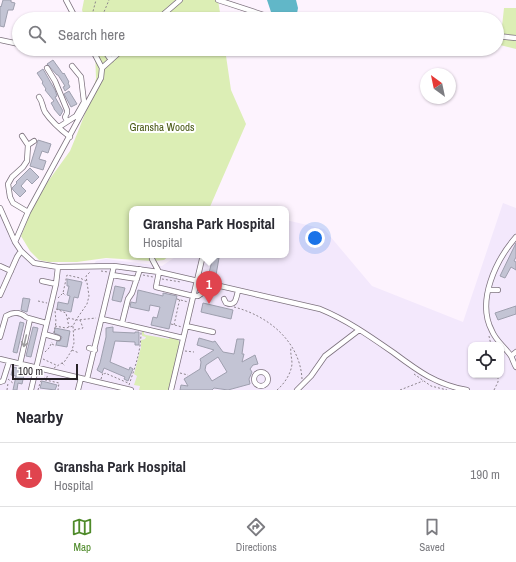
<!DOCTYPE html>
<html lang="en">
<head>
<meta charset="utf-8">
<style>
	:root { --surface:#fff; --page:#f2f2f3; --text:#2b2b33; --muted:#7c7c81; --line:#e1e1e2; --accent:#4e8a29 }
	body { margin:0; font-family:"Archivo Narrow",sans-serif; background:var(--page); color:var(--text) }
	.controls { position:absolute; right:12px; bottom:12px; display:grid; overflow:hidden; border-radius:8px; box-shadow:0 1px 3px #0004 }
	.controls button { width:36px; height:36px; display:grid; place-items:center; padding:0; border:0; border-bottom:1px solid var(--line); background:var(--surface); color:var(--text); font:20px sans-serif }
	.compass { position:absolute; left:420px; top:68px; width:36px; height:36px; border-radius:50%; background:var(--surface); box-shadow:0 1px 3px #0004; rotate:327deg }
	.scale { position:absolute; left:12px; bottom:10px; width:66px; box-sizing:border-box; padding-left:4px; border:2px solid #272227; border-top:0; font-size:11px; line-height:14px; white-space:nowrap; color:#272227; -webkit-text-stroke:3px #fff; paint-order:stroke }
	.you { position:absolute; left:315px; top:238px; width:14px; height:14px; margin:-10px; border:3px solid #fff; border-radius:50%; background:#1a73e8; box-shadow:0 0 0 6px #1a73e833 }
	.badge { display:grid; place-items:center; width:26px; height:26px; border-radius:50%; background:var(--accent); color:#fff; font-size:13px; font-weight:700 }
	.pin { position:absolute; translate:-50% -33px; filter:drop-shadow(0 1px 2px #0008) }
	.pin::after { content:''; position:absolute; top:21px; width:14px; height:12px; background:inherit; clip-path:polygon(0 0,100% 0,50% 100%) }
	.popup { position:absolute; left:129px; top:206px; width:160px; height:52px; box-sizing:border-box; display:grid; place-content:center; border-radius:8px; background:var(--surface); filter:drop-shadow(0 1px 3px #0005); font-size:13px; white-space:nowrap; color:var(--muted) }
	.popup b { font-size:15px; color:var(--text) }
	.popup::after { content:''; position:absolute; left:50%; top:100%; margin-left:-8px; border:8px solid transparent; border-top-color:var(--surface) }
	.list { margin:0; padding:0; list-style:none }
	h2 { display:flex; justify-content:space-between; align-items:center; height:52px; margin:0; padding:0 16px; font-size:17px }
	h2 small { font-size:13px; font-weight:400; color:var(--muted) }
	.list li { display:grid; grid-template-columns:26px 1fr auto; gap:12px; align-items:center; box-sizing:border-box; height:64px; padding:0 16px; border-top:1px solid var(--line) }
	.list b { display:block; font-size:15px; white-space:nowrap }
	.list p { margin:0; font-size:13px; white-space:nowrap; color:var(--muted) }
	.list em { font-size:13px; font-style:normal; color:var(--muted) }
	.icon { flex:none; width:22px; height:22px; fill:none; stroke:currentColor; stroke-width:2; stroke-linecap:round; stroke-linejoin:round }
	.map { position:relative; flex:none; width:516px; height:390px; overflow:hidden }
	.search { position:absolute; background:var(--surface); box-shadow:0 1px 3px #0004; left:12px; right:12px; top:12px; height:44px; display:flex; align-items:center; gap:10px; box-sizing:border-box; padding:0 14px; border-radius:22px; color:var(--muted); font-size:15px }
	.sheet { height:116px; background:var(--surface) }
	nav { display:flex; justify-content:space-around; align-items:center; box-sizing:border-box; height:56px; border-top:1px solid var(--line); background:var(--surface); font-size:11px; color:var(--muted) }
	nav a { display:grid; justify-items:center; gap:2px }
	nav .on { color:var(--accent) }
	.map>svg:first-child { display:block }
	.medical { fill:#f3e8fc; fill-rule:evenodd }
	.green { fill:#dceeb5 }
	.water { fill:#61b7c8 }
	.building { fill:#c3c4d4; stroke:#9e9fae; fill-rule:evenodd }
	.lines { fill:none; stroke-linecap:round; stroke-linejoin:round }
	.minor-casing { stroke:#7d727e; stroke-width:6 }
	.path { stroke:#8c848c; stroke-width:1; stroke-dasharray:2 2; stroke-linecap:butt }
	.minor { stroke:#fff; stroke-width:4.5 }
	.oneway { stroke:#9e9c9e }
	.labels { text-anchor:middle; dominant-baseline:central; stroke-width:4; stroke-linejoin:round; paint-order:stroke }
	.park-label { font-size:11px; fill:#495915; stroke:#fff }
</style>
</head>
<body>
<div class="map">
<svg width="516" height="390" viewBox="0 0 516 390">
	<rect width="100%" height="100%" fill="#fdf3fe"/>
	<path class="medical" d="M503 203 516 208V390H0V213L16 248 32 264 64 270 91 269 96 261 106 259 162 266 178 255H286V220L324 229 372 286 463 322ZM471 345H501V375H471Z"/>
	<path class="green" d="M84 0H218L221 19H85L82 10Z
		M504 8H516V49L500 45Z
		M95 49H225L231 90 246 124 209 209H132V255H170L164 260 153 261 106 258 77 262H49L39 260 30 251 21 236 31 211 44 187 70 151 77 134 88 106 96 79Z
		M142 331H144V334L146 335 169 339V337L177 339 179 341 180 345 169 390H139L140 386 134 385 137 376 134 374 141 347V340L145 339 146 337 142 336Z"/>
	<path class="water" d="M267 0H296L298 8 296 19 282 17 271 12Z"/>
	<path class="building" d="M3 0H11V2L15 3 13 10H8L4 27 0 26V6L1 7Z
		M53 60 63 74 64 73 69 82 68 83 70 87 65 91 63 87 65 86 58 75H57L47 64Z
		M43 69 55 90 57 96 55 97 63 111 60 116 54 109V108L51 103 54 101 45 90 46 89 42 83 43 82 37 73Z
		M69 91 77 104 71 107 64 94Z
		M38 140 51 144 48 153 42 151 39 159 46 161 43 170 30 166Z
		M30 168 39 177 32 184 27 179 21 186 26 191 20 197 13 190 12 188 17 183 16 182Z
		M516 243V257L514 261 516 262V270L511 267 505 278 500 276Z
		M213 257 219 258 216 275 209 273Z
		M67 279 82 282 78 298 74 297 71 312 57 309 58 302 68 304 70 296 67 295 69 286H67Z
		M115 286 125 288 121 302 112 300Z
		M138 290 163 296V293L177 296 169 329 151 325 153 317 157 318 160 307 150 305 149 311 130 307 131 302 136 303Z
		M23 298 30 299 27 312 21 310Z
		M203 303 233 310 231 319 201 312Z
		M516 306V314L498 320 495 313Z
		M20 322 24 323 17 353 13 352Z
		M33 327 38 328 31 357 26 356Z
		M113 327V332L135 333V332H139V345H135V342L115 341 110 362 129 370 130 367 133 369 128 381 124 379 125 377 104 368 102 373 97 370 100 363 106 337V328Z
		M55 328 70 331 67 347 56 345 57 341H60L62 337 59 335 54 333Z
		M199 338 213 342 215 341 223 352 234 354 237 339H244L242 354H244L242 362 255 355 258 364 253 365 250 369 252 372 249 379 250 384 228 390 214 388 212 390H180L181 385 188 386 184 379 200 369 201 362 200 359 214 350 197 345ZM218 357 227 372 212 381 205 370 206 365Z
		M13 367 25 370 22 384 18 383 17 390H13L16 376 11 375Z
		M42 381 57 385 55 390 40 388Z"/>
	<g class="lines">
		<defs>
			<path id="minor" d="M66 0 76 19
				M218 0 276 19
				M158 19 180 0
				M497 36 516 38
				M0 40 19 44
				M43 49C60 53 63 55 80 49
				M103 49 111 60
				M370 49H375
				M47 68 55 81 67 110V113L65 117 67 121
				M102 68 123 49
				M39 97C43 102 42 107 45 112 51 121 61 130 70 137
				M59 127 76 116 84 102 81 77 72 66
				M22 136 28 145
				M0 208 15 242 21 251 34 263 58 267 114 266 159 272 320 309C347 320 371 337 394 353 418 371 437 385 467 390
				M28 212 13 203 10 197 8 184 12 177 23 167 27 161 28 145 34 141
				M516 237C496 260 476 301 492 331 496 341 505 347 511 356 513 360 514 364 516 367
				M15 242 28 212 101 78 102 68 92 49
				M152 259 159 272 156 287 193 296H198L201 294
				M0 266 11 271
				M112 275 137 279
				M42 281 56 284
				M489 290H498
				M0 295 17 257 21 251
				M224 299 226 303C236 307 236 298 238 291
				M28 318 46 323
				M102 319 183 338
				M122 323 128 299 132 293 140 269
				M186 326 213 332
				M44 334 58 338
				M0 337 6 316C13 312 19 311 26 317
				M89 348 95 350
				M511 356 516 352
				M0 359 131 390
				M20 364 30 319
				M254 379a7 7 0 1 1 14 0a7 7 0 1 1-14 0Z
				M87 379 114 266
				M0 382 3 381 9 362
				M31 390 56 284 58 267
				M78 390 81 378
				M171 390 203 255
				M297 390 311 376 325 356 359 330"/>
		</defs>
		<use href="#minor" class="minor-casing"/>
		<path class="path" d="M91 19 96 0
			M101 19 109 0
			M101 271 108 272
			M143 275 153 277
			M162 279 181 282
			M63 293 66 296
			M58 298 63 293 67 275 80 278 86 281
			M177 299 188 302
			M38 301 47 303
			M234 307C269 316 300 342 302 379
			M56 309 66 313 69 327
			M68 318 78 320 96 318
			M171 324 182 327
			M174 325 180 298
			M55 326 66 328 73 326
			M74 330 83 328 80 320
			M54 333 56 322 55 310
			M489 336 491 345
			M52 344 56 346
			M72 350 79 353
			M185 351 194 352
			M45 352 49 348 52 342
			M43 359 56 365
			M62 363 65 366
			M54 368 65 361 72 350 74 343 73 326 76 320 87 304 89 296 86 276 90 272
			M180 373 188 375
			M414 374 431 386 447 390
			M8 379 14 384
			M41 379 59 383 58 390
			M101 379 103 373 105 374V373L128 383
			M129 385C135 367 141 351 141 332
			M7 390 8 383
			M38 390C41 380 40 379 50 376
			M277 390C284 384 291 374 292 364 292 358 290 353 291 347
			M400 390 423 381
			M494 390 498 382V375"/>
		<use href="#minor" class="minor"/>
	</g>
	<defs><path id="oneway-shaft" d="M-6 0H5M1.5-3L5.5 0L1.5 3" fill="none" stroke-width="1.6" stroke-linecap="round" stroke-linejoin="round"/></defs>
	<use class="oneway" href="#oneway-shaft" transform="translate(25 341) rotate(103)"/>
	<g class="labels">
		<g class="park-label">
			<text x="162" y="127">Gransha Woods</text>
		</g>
	</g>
</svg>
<div class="controls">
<button><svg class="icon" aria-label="locate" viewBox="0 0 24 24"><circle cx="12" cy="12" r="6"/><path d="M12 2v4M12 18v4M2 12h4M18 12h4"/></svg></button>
</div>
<svg class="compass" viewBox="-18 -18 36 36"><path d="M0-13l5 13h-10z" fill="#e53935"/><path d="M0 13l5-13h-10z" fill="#7c7c81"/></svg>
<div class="scale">100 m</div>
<div class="you"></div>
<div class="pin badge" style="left:209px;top:304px;background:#e0444e">1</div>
<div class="popup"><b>Gransha Park Hospital</b>Hospital</div>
<div class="search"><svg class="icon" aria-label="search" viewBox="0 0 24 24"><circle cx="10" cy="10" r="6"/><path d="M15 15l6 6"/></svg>Search here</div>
</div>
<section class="sheet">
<h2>Nearby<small></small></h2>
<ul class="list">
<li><span class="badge" style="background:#e0444e">1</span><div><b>Gransha Park Hospital</b><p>Hospital</p></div><em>190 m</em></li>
</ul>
</section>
<nav>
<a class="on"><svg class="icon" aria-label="map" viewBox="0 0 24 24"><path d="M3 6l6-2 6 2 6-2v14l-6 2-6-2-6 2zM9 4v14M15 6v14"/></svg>Map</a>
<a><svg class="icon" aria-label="directions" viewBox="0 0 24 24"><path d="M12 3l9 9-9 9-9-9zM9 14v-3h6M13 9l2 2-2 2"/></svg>Directions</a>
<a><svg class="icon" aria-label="saved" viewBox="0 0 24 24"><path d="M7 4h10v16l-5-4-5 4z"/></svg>Saved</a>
</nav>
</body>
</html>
